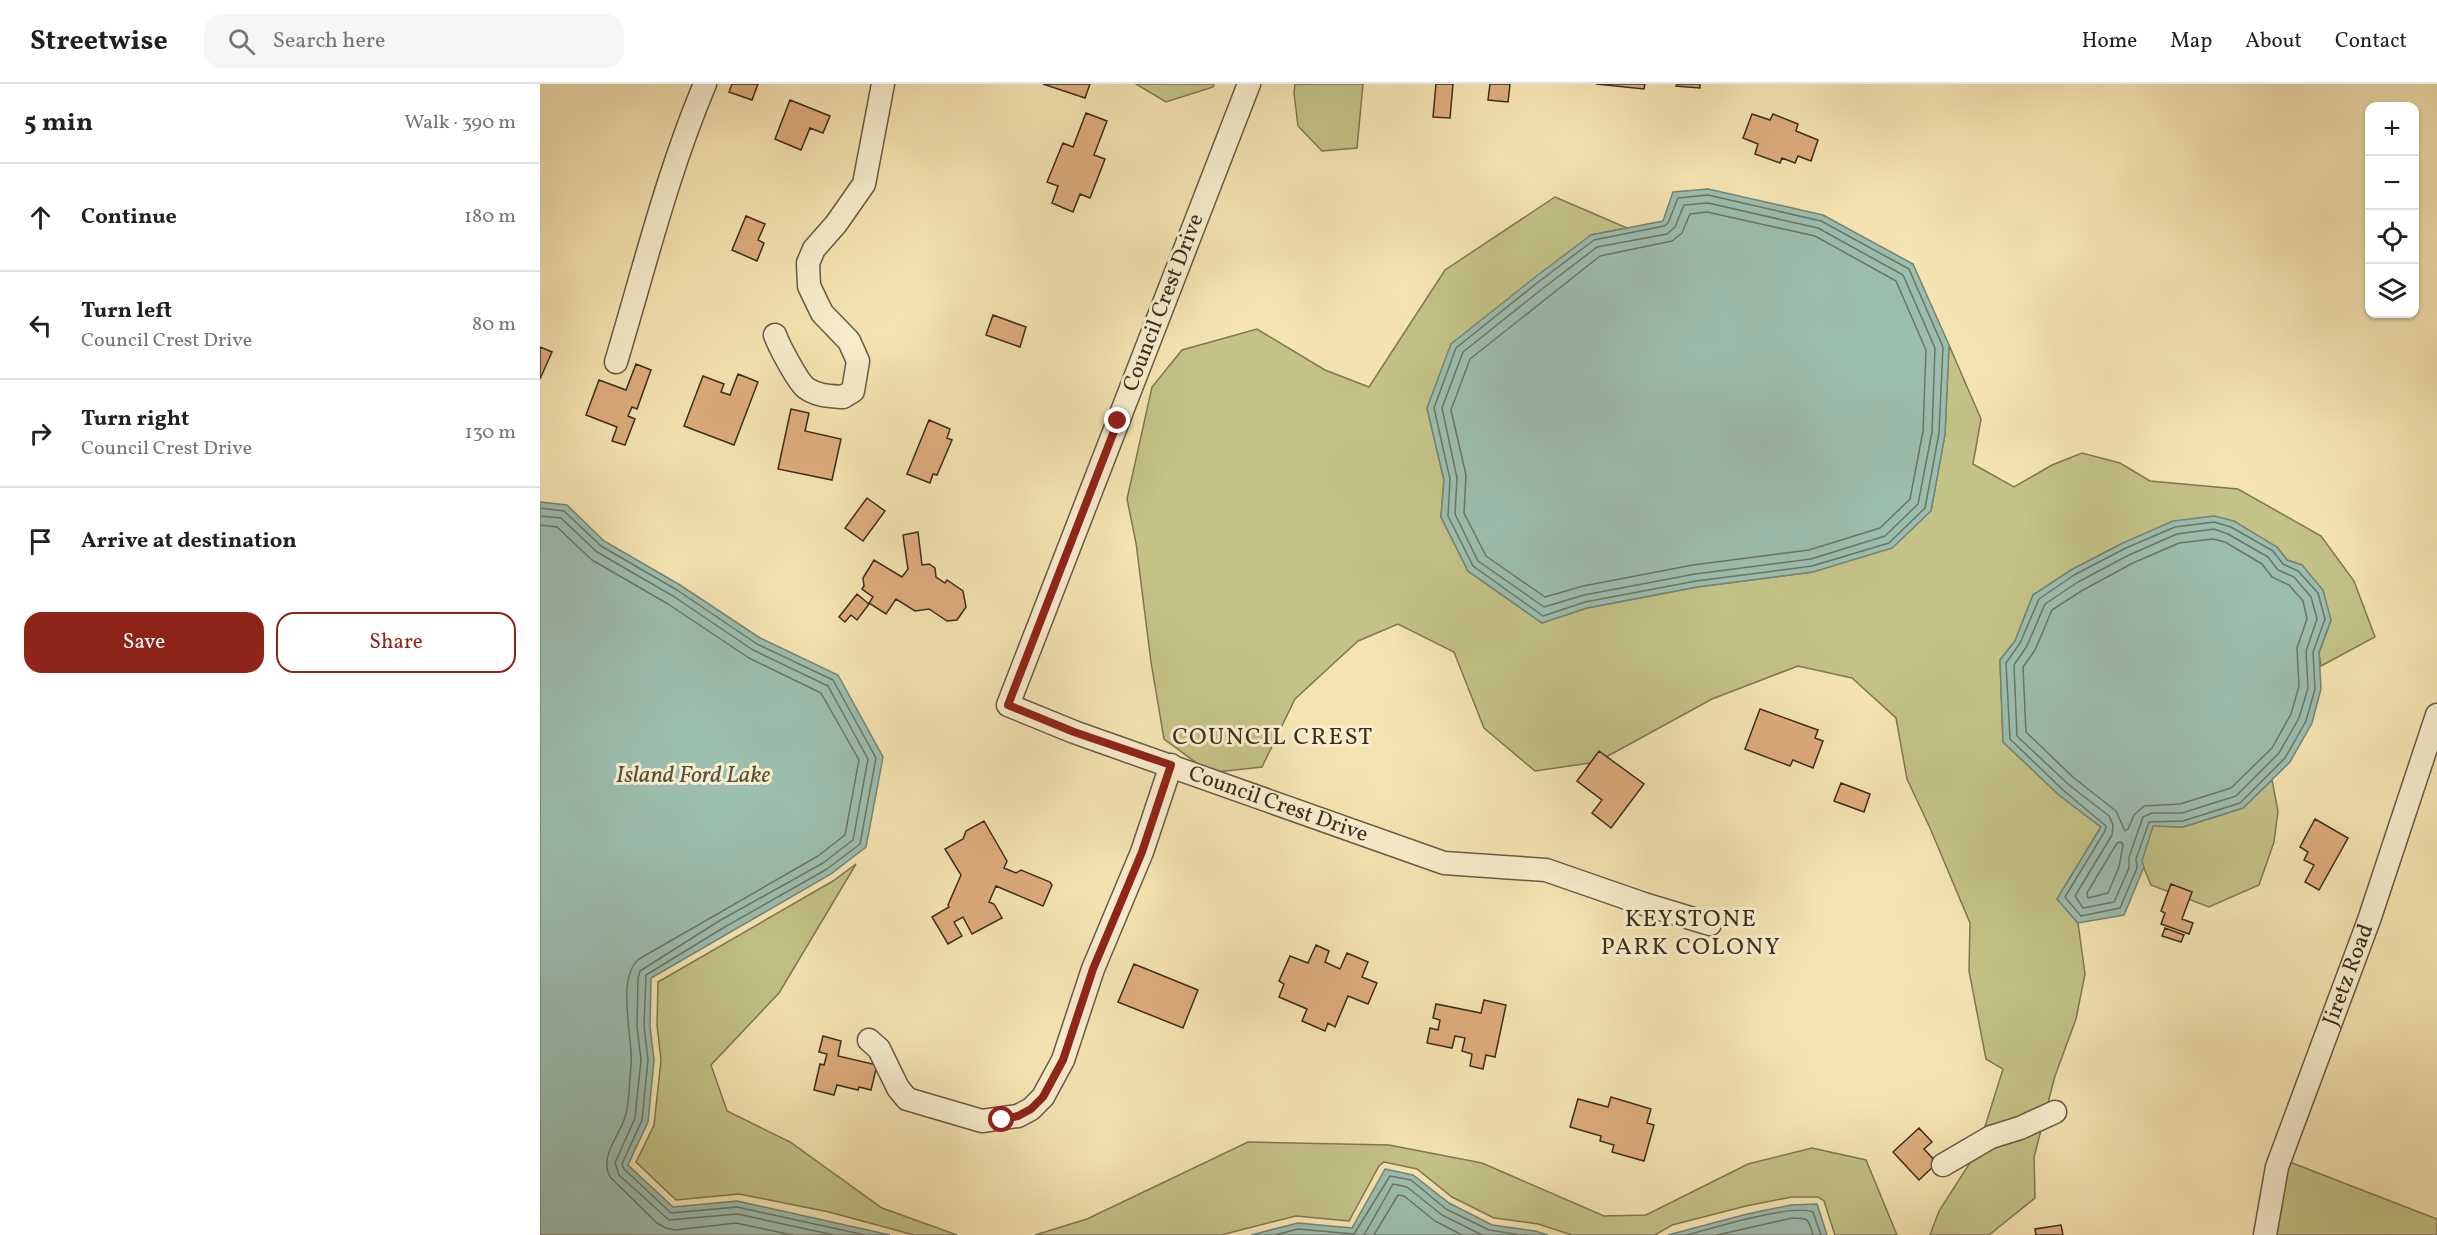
<!DOCTYPE html>
<html lang="en">
<head>
<meta charset="utf-8">
<style>
	:root { --surface:#fff; --page:#f6f6f6; --text:#202124; --muted:#757577; --line:#e0e0e0; --accent:#8f2418 }
	body { margin:0; font-family:Vollkorn,serif; background:var(--page); color:var(--text) }
	.controls { position:absolute; right:18px; top:18px; display:grid; overflow:hidden; border-radius:12px; box-shadow:0 2px 4px #0004 }
	.controls button { width:54px; height:54px; display:grid; place-items:center; padding:0; border:0; border-bottom:2px solid var(--line); background:var(--surface); color:var(--text); font:30px sans-serif }
	.stop { position:absolute; width:18px; height:18px; margin:-14px; border:4px solid #8f2418; border-radius:50%; background:#fff }
	.stop.end { background:#8f2418; border-color:#fff; box-shadow:0 2px 6px #0008 }
	.list { margin:0; padding:0; list-style:none }
	h2 { display:flex; justify-content:space-between; align-items:center; height:78px; margin:0; padding:0 24px; font-size:26px }
	h2 small { font-size:20px; font-weight:400; color:var(--muted) }
	.list li { display:grid; grid-template-columns:39px 1fr auto; gap:18px; align-items:center; box-sizing:border-box; height:108px; padding:0 24px; border-top:2px solid var(--line) }
	.list b { display:block; font-size:22px; white-space:nowrap }
	.list p { margin:0; font-size:20px; white-space:nowrap; color:var(--muted) }
	.list em { font-size:20px; font-style:normal; color:var(--muted) }
	.actions { display:flex; gap:12px; padding:18px 24px }
	.actions a { flex:1; padding:14px 0; border:2px solid var(--accent); border-radius:18px; text-align:center; font-size:21px; color:var(--accent) }
	.actions .main { background:var(--accent); color:#fff }
	.icon { flex:none; width:33px; height:33px; fill:none; stroke:currentColor; stroke-width:2; stroke-linecap:round; stroke-linejoin:round }
	.map { position:relative; flex:none; width:1897px; height:1151px; overflow:hidden }
	header { display:flex; align-items:center; gap:36px; box-sizing:border-box; height:84px; padding:0 30px; background:var(--surface); border-bottom:2px solid var(--line) }
	header strong { font-size:28px }
	nav { display:flex; gap:33px; margin-inline-start:auto; font-size:21px }
	.search { width:420px; height:54px; background:var(--page); display:flex; align-items:center; gap:15px; box-sizing:border-box; padding:0 21px; border-radius:18px; color:var(--muted); font-size:22px }
	main { display:flex }
	aside { flex:1; background:var(--surface) }
	.map>svg:first-child { display:block }
	.green { fill:#c3c287; stroke:#807752; stroke-width:1.5 }
	.water { fill:#9cbeaf; stroke:#768475; stroke-width:1.5 }
	.lines { fill:none; stroke-linecap:round; stroke-linejoin:round }
	.shore { stroke:#6c7566; stroke-width:1.5 }
	.building { fill:#dead7e; stroke:#3c2c1d; stroke-width:1.5 }
	.minor-casing { stroke:#6a5a42; stroke-width:25 }
	.minor { stroke:#f8edcd; stroke-width:22 }
	.route { stroke:#8f2418; stroke-width:8 }
	.labels { text-anchor:middle; dominant-baseline:central; stroke-width:6; stroke-linejoin:round; paint-order:stroke }
	.street-label { font-size:22px; fill:#3c2c1d; stroke:#f8edcd }
	.neighbourhood-label { font-size:24px; letter-spacing:1.5px; fill:#3c2c1d; stroke:#f8edcd }
	.water-label { font-size:24px; font-style:italic; fill:#545042; stroke:#f8edcd }
</style>
</head>
<body>
<header>
<strong>Streetwise</strong>
<div class="search"><svg class="icon" aria-label="search" viewBox="0 0 24 24"><circle cx="10" cy="10" r="6"/><path d="M15 15l6 6"/></svg>Search here</div>
<nav><a>Home</a><a>Map</a><a>About</a><a>Contact</a></nav>
</header>
<main>
<aside>
<h2>5 min<small>Walk · 390 m</small></h2>
<ul class="list">
<li><svg class="icon" aria-label="ahead" viewBox="0 0 24 24"><path d="M12 20V5M6 11l6-6 6 6"/></svg><div><b>Continue</b></div><em>180 m</em></li>
<li><svg class="icon" aria-label="left" viewBox="0 0 24 24"><path d="M17 20v-9H6M10 6l-5 5 5 5"/></svg><div><b>Turn left</b><p>Council Crest Drive</p></div><em>80 m</em></li>
<li><svg class="icon" aria-label="right" viewBox="0 0 24 24"><path d="M7 20v-9h11M14 6l5 5-5 5"/></svg><div><b>Turn right</b><p>Council Crest Drive</p></div><em>130 m</em></li>
<li><svg class="icon" aria-label="arrive" viewBox="0 0 24 24"><path d="M6 21V4h12l-3 4 3 4H6"/></svg><div><b>Arrive at destination</b></div></li>
</ul>
<div class="actions"><a class="main">Save</a><a>Share</a></div>
</aside>
<div class="map">
<svg width="1897" height="1151" viewBox="0 0 1897 1151">
	<rect width="100%" height="100%" fill="#f5e4b2"/>
	<filter id="stains"><feTurbulence type="fractalNoise" baseFrequency=".00333" numOctaves="4"/><feColorMatrix values="0 0 0 0 .2 0 0 0 0 .09 0 0 0 0 .02 0 0 0 .5 -.17"/></filter>
	<radialGradient id="worn" r=".72"><stop offset=".6" stop-color="#630" stop-opacity="0"/><stop offset="1" stop-color="#630" stop-opacity=".3"/></radialGradient>
	<path class="green" d="M596 0H674L673 3 626 18Z
		M755 0H823L817 64 782 67 758 42 754 9Z
		M1015 113 1087 144 1051 151 887 324 904 396 901 433 928 487 1002 539 1047 524 1157 503 1273 488 1391 427 1405 350 1409 261 1441 335 1433 380 1474 403 1512 381 1542 369 1580 379 1610 397 1698 405 1781 452 1814 497 1835 553 1781 582 1779 569 1791 536 1762 481 1747 476 1737 463 1583 459 1531 486 1493 511 1475 557 1460 576 1463 658 1519 711 1561 743 1517 815 1538 839 1545 890 1536 935 1515 992 1494 1073 1495 1114 1449 1151H1390L1399 1127 1437 1068 1463 985 1446 975 1429 887 1430 839 1390 744 1367 695 1356 634 1312 594 1258 582 1172 615 1057 678 995 687 944 644 914 568 858 540 818 557 755 615 722 683 676 688 662 683 624 655 611 578 596 459 587 415 612 303 642 266 717 245 785 286 829 303 905 186Z
		M1732 696 1738 727 1734 758 1719 801 1669 823 1611 801 1601 777 1613 742 1643 743 1703 724Z
		M316 780 239 909 171 981 187 1027 250 1058 342 1124 417 1151H374L289 1128 199 1110 136 1116 96 1078 114 1041 121 976 117 941 118 898 293 797Z
		M708 1058 849 1061 942 1079 1064 1132 1106 1131 1208 1080 1272 1064 1326 1076 1357 1151H1295L1284 1117 1278 1113H1252L1206 1122 1132 1141 1115 1151H1032L998 1140 954 1134 912 1113 877 1085 844 1078 839 1082 809 1137 756 1132 681 1151H495L547 1135Z
		M1747 1077 1897 1135V1151H1733Z"/>
	<path class="water" d="M1168 105 1283 131 1373 180 1409 261 1405 350 1391 427 1352 464 1273 488 1157 503 1047 524 1002 539 928 487 901 433 904 396 887 324 911 260 994 194 1051 151 1123 137 1133 108Z
		M0 418 27 421 64 457 140 501 220 554 298 591 343 673 326 763 291 790 111 894 110 942 114 976 108 1038 88 1081 133 1123 197 1117 350 1151H0Z
		M1674 432 1694 437 1737 463 1747 476 1762 481 1783 506 1791 536 1779 568 1781 605 1772 639 1750 678 1703 724 1643 743 1613 742 1602 777 1604 783 1584 831 1538 839 1517 815 1561 743 1519 711 1463 658 1460 576 1475 557 1493 511 1531 486 1583 459 1633 437Z
		M845 1085 873 1091 909 1119 952 1141 995 1147 1008 1151H711L758 1139 812 1144Z
		M1277 1120 1287 1151H1128L1207 1130 1251 1121Z"/>
	<g class="lines">
		<path class="shore" d="M1168 111 1281 137 1369 185 1403 263 1399 349 1385 424 1349 459 1272 482 1156 497 1045 518 1003 532 933 482 908 432 910 395 894 324 916 264 997 199 1054 156 1124 142 1128 139 1138 114Z
			M1168 119 1278 144 1363 191 1395 264 1392 348 1378 420 1345 452 1271 475 1155 490 1044 511 1004 523 938 477 915 430 917 394 902 324 923 268 1002 205 1057 163 1127 150 1135 143 1144 121Z
			M1167 128 1275 152 1356 197 1386 266 1383 347 1370 415 1340 444 1269 466 1153 481 1043 502 1005 513 946 472 924 429 926 391 911 326 930 275 1060 172 1132 157 1142 149 1150 130Z
			M0 424 24 427 61 462 137 506 217 560 293 596 336 674 320 760 287 785 183 844 106 891 104 942 108 976 102 1036 82 1080 84 1085 131 1129 197 1123 325 1151
			M0 432 21 434 57 468 133 512 213 566 288 602 328 675 313 756 283 779 179 837 100 887 98 894 97 943 101 976 95 1034 75 1079 79 1091 129 1136 197 1130 294 1151
			M1674 438 1691 443 1733 467 1743 480 1758 487 1778 509 1785 535 1773 568 1775 605 1766 637 1745 674 1700 719 1643 737 1609 738 1596 775 1597 784 1580 824 1541 832 1525 813 1565 747 1566 742 1523 706 1470 655 1466 579 1480 559 1499 515 1534 491 1586 464 1635 443Z
			M0 441 17 443 52 476 128 520 209 574 281 609 319 676 305 751 278 772 99 875C75 895 94 955 91 983 89 998 90 1018 85 1033 79 1053 59 1072 70 1093L117 1139 126 1144 135 1146 196 1139 252 1151
			M1674 445 1688 450 1728 473 1738 486 1754 493 1771 513 1777 535 1766 567 1768 604 1759 634 1739 669 1696 712 1642 729H1612L1603 733 1589 773V784L1574 818 1543 824 1535 812 1572 751 1573 741 1569 732 1528 700 1477 652 1474 581 1487 562 1505 520 1538 498 1589 471 1637 450Z
			M1673 455 1685 458 1722 480 1732 493 1749 501 1763 517 1767 535 1757 564 1759 602 1751 630 1732 664 1691 704 1640 720 1604 722 1594 731 1588 745 1585 747 1576 727 1534 694 1486 648 1483 583 1495 566 1512 526 1543 506 1593 479 1639 459Z
			M1581 758 1583 761 1579 783 1568 809 1548 814 1547 809 1577 759Z
			M735 1151 758 1145 814 1150 850 1092 871 1096 906 1125 949 1146 981 1151
			M824 1151 853 1100 867 1103 902 1131 942 1151
			M834 1151 858 1111 864 1112 895 1137 922 1151
			M1146 1151C1171 1145 1254 1119 1273 1128L1281 1151
			M1177 1151 1252 1134C1270 1134 1268 1135 1273 1151"/>
	</g>
	<path class="building" d="M192 0H218L212 16 189 8Z
		M503 0H550L545 14Z
		M896 0H913L910 34 893 33Z
		M950 0H970L968 18 948 16Z
		M1056 0H1105L1104 5Z
		M1137 0H1160V4L1136 2Z
		M250 16 290 32 283 49 270 44 261 66 235 55Z
		M546 29 567 37 554 71 565 75 550 114 540 110 533 128 512 119 518 102 507 98 523 59 533 63Z
		M1212 30 1230 36 1233 30 1258 40 1256 47 1278 56 1271 77 1258 72 1255 79 1242 74 1240 79 1215 70 1218 60 1203 54Z
		M206 132 225 140 218 156 224 159 217 177 192 166Z
		M453 231 486 243 480 263 446 251Z
		M0 263 12 268 0 295Z
		M96 280 111 286 97 325 92 323 88 332 95 335 85 361 72 357 77 343 46 331 59 296 86 306Z
		M198 290 218 298 194 361 144 342 163 292 184 300 181 308 190 311Z
		M251 325 269 329 265 347 301 355 292 396 238 385Z
		M389 336 410 345 407 354 412 356 397 391 393 390 390 399 367 390Z
		M327 414 345 427 323 457 305 444Z
		M378 448 382 481 389 480 395 484 396 493 405 499 407 496 423 507 426 523 417 536 407 537 389 525 375 527 356 515 346 530 329 519 333 513 322 505 324 502 323 494 334 476 362 493 368 485 363 451Z
		M317 510 329 520 317 536 311 531 305 538 299 533Z
		M1220 625 1278 646 1275 654 1283 657 1273 684 1253 676 1250 682 1205 665Z
		M1059 667 1104 700 1071 744 1052 729 1062 716 1037 697Z
		M1301 699 1330 710 1324 728 1294 717Z
		M1775 735 1808 754 1779 806 1765 798 1774 781 1764 776 1768 768 1760 763Z
		M444 737 467 777 464 784 476 789 481 786 510 798 512 801 503 822 456 802 449 818 454 820 462 834 432 850 423 833 414 838 422 852 408 860 392 833 409 823 408 821 421 791 405 765 423 755 426 747Z
		M1631 800 1652 808 1642 835 1653 839 1649 850 1621 840 1625 829 1621 827Z
		M1625 844 1644 851 1641 858 1622 852Z
		M776 861 789 867 785 878 800 885 807 869 828 878 822 893 837 899 828 920 808 912 795 943 788 939 785 947 762 937 767 925 739 913 744 900 739 897 750 872 768 879Z
		M594 880 658 906 643 944 578 918Z
		M944 916 966 921 955 973 946 971 943 985 930 982 932 970 922 967 925 954 915 952 912 964 887 959 890 944 898 946 900 936 893 934 896 920 941 929Z
		M283 952 301 957 298 972 337 981 331 1006 319 1003 318 1006 297 1001 294 1011 274 1006 280 980 284 981 287 970 279 968Z
		M1071 1013 1111 1025 1107 1039 1114 1041 1104 1077 1072 1068 1074 1061 1060 1057 1061 1052 1030 1043 1038 1015 1068 1023Z
		M1379 1044 1392 1058 1384 1065 1397 1079 1379 1096 1353 1068Z
		M1521 1141 1523 1151H1496L1495 1145Z"/>
	<g class="lines">
		<defs>
			<g id="minor">
				<path id="s1" d="M709 0 468 621 534 648 904 779 1006 786 1104 820 1170 840"/>
				<path d="M235 251C239 262 258 298 266 304 277 312 291 312 303 313L313 307 318 277 309 257 282 229 269 202 268 179 274 165 296 140 324 100 343 0"/>
				<path d="M76 278C104 185 127 90 165 0"/>
				<path d="M329 956 339 965 358 1004 367 1015 442 1037 478 1032 491 1025 503 1013 523 976 553 885 602 768 631 681"/>
				<path d="M1403 1081 1451 1053 1480 1044 1515 1028"/>
				<path id="s2" d="M1725 1151 1737 1083 1829 836 1897 631"/>
			</g>
		</defs>
		<use href="#minor" class="minor-casing"/>
		<use href="#minor" class="minor"/>
	</g>
	<g class="lines">
		<path class="route" d="M462 1036 478 1032 491 1025 503 1013 523 976 553 885 602 768 631 681 534 648 468 621 578 337"/>
	</g>
	<g class="labels">
		<g class="street-label">
			<text transform="translate(624 219) rotate(-69)">Council Crest Drive</text>
			<text stroke="none"><textPath href="#s1" startOffset="954">Council Crest Drive</textPath></text>
			<text stroke="none"><textPath href="#s2" startOffset="274">Jiretz Road</textPath></text>
		</g>
		<g class="neighbourhood-label">
			<text x="733" y="654">COUNCIL CREST</text>
			<text x="1151" y="836">KEYSTONE<tspan x="1151" dy="28">PARK COLONY</tspan></text>
		</g>
		<g class="water-label">
			<text x="153" y="692">Island Ford Lake</text>
		</g>
	</g>
	<rect width="100%" height="100%" filter="url(#stains)"/>
	<rect width="100%" height="100%" fill="url(#worn)"/>
</svg>
<div class="controls">
<button>+</button>
<button>−</button>
<button><svg class="icon" aria-label="locate" viewBox="0 0 24 24"><circle cx="12" cy="12" r="6"/><path d="M12 2v4M12 18v4M2 12h4M18 12h4"/></svg></button>
<button><svg class="icon" aria-label="layers" viewBox="0 0 24 24"><path d="M12 4l9 5-9 5-9-5zM3 14l9 5 9-5"/></svg></button>
</div>
<div class="stop" style="left:462px;top:1036px"></div>
<div class="stop end" style="left:578px;top:337px"></div>
</div>
</main>
</body>
</html>
